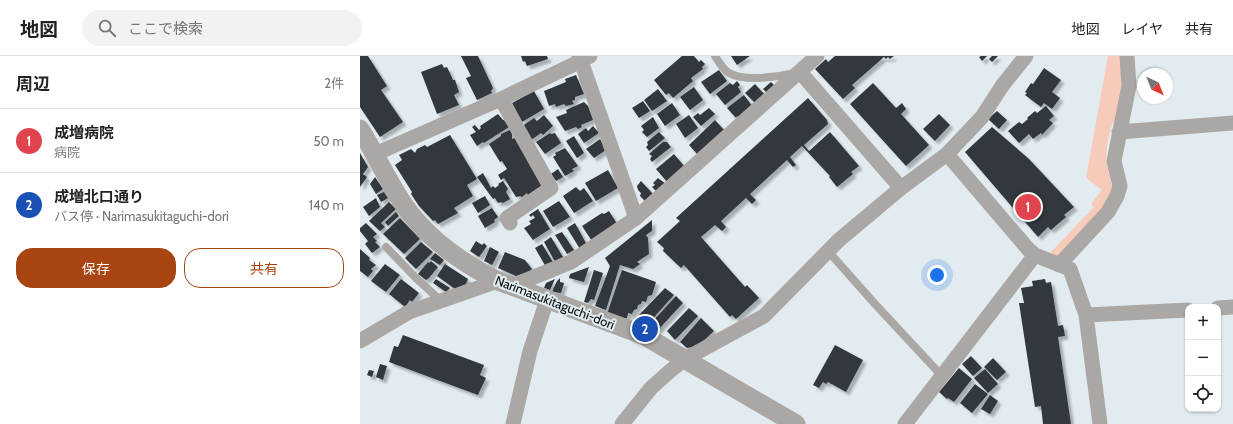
<!DOCTYPE html>
<html lang="ja">
<head>
<meta charset="utf-8">
<style>
	:root { --surface:#fff; --page:#f2f2f2; --text:#222; --muted:#767676; --line:#e0e0e0; --accent:#a94513 }
	body { margin:0; font-family:Cabin,"Noto Sans JP",sans-serif; background:var(--page); color:var(--text) }
	.controls { position:absolute; right:12px; bottom:12px; display:grid; overflow:hidden; border-radius:8px; box-shadow:0 1px 3px #0004 }
	.controls button { width:36px; height:36px; display:grid; place-items:center; padding:0; border:0; border-bottom:1px solid var(--line); background:var(--surface); color:var(--text); font:20px sans-serif }
	.compass { position:absolute; left:777px; top:12px; width:36px; height:36px; border-radius:50%; background:var(--surface); box-shadow:0 1px 3px #0004; rotate:137deg }
	.you { position:absolute; left:577px; top:219px; width:14px; height:14px; margin:-10px; border:3px solid #fff; border-radius:50%; background:#1a73e8; box-shadow:0 0 0 6px #1a73e833 }
	.badge { display:grid; place-items:center; width:26px; height:26px; border-radius:50%; background:var(--accent); color:#fff; font-size:13px; font-weight:700 }
	.pin { position:absolute; translate:-50% -50%; border:2px solid #fff; box-shadow:0 1px 4px #0006 }
	.list { margin:0; padding:0; list-style:none }
	h2 { display:flex; justify-content:space-between; align-items:center; height:52px; margin:0; padding:0 16px; font-size:17px }
	h2 small { font-size:13px; font-weight:400; color:var(--muted) }
	.list li { display:grid; grid-template-columns:26px 1fr auto; gap:12px; align-items:center; box-sizing:border-box; height:64px; padding:0 16px; border-top:1px solid var(--line) }
	.list b { display:block; font-size:15px; white-space:nowrap }
	.list p { margin:0; font-size:13px; white-space:nowrap; color:var(--muted) }
	.list em { font-size:13px; font-style:normal; color:var(--muted) }
	.actions { display:flex; gap:8px; padding:12px 16px }
	.actions a { flex:1; padding:9px 0; border:1px solid var(--accent); border-radius:16px; text-align:center; font-size:14px; color:var(--accent) }
	.actions .main { background:var(--accent); color:#fff }
	.icon { flex:none; width:22px; height:22px; fill:none; stroke:currentColor; stroke-width:2; stroke-linecap:round; stroke-linejoin:round }
	.map { position:relative; flex:none; width:873px; height:368px; overflow:hidden }
	header { display:flex; align-items:center; gap:24px; box-sizing:border-box; height:56px; padding:0 20px; background:var(--surface); border-bottom:1px solid var(--line) }
	header strong { font-size:19px }
	nav { display:flex; gap:22px; margin-inline-start:auto; font-size:14px }
	.search { width:280px; height:36px; background:var(--page); display:flex; align-items:center; gap:10px; box-sizing:border-box; padding:0 14px; border-radius:22px; color:var(--muted); font-size:15px }
	main { display:flex }
	aside { flex:1; background:var(--surface) }
	.map>svg:first-child { display:block }
	.green { fill:#f7cab9 }
	.building { fill:#32393d; filter:url(#shadow) }
	.lines { fill:none; stroke-linecap:round; stroke-linejoin:round }
	.service { stroke:#aba7a5; stroke-width:8 }
	.minor { stroke:#aba7a5; stroke-width:15 }
	.tertiary { stroke:#aba7a5; stroke-width:19 }
	.labels { text-anchor:middle; dominant-baseline:central; stroke-width:4; stroke-linejoin:round; paint-order:stroke }
	.street-label { font-size:13px; fill:#090c0e; stroke:#e2ecf0 }
</style>
</head>
<body>
<header>
<strong>地図</strong>
<div class="search"><svg class="icon" aria-label="search" viewBox="0 0 24 24"><circle cx="10" cy="10" r="6"/><path d="M15 15l6 6"/></svg>ここで検索</div>
<nav><a>地図</a><a>レイヤ</a><a>共有</a></nav>
</header>
<main>
<aside>
<h2>周辺<small>2件</small></h2>
<ul class="list">
<li><span class="badge" style="background:#e0444e">1</span><div><b>成増病院</b><p>病院</p></div><em>50 m</em></li>
<li><span class="badge" style="background:#1a4fb4">2</span><div><b>成増北口通り</b><p>バス停 · Narimasukitaguchi-dori</p></div><em>140 m</em></li>
</ul>
<div class="actions"><a class="main">保存</a><a>共有</a></div>
</aside>
<div class="map">
<svg width="873" height="368" viewBox="0 0 873 368">
	<defs>
		<filter id="shadow"><feDropShadow dx="3.5" dy="3.5" stdDeviation="1" flood-color="#0004"/></filter>
	</defs>
	<rect width="100%" height="100%" fill="#e2ecf0"/>
	<path class="green" d="M748 0H761L764 19 756 61 750 74 747 90 746 104 753 135 751 144 700 201 689 198 734 151 731 148 742 134 726 122Z"/>
	<path class="building" d="M0 0H8L27 30 21 34 43 66 20 81 0 51Z
		M101 0H118L133 32 131 35 132 37 117 44 106 22 111 20Z
		M161 0H187L188 3 167 10 165 5 163 6Z
		M322 0H334L339 6 341 4 345 8 342 11 343 13 331 22 333 25 313 42 309 37 306 39 294 24Z
		M371 0H390L377 9Z
		M475 0H534L530 3 528 1 526 3 524 1 492 29 495 32 483 43 455 13 466 3 468 6Z
		M621 0H627L622 5 619 1Z
		M632 0H638L632 6 629 3Z
		M82 8 84 12 87 11 93 24H95L99 36 94 39 99 49 77 58 61 16Z
		M684 12 701 24 692 36 700 42 692 53 684 47 681 51 665 39 667 37 665 36 671 27 673 28Z
		M359 14 367 25 350 38 341 26Z
		M216 19 224 38 215 41V44L212 45 214 48 206 50 204 48 196 51 195 48 189 50 184 35 206 26 205 23Z
		M377 25 380 29 378 31 381 36 365 49 356 38 370 27 373 29Z
		M411 26 415 30 408 38 403 33Z
		M513 27 536 52 542 47 546 53 541 58 569 89 546 110 490 48Z
		M395 28 405 39 396 48 385 37Z
		M334 31 343 44 330 54 320 41Z
		M298 33 307 45 292 55 284 44Z
		M174 35 184 53 162 66 152 47Z
		M384 39 393 51 386 54 380 59 381 61 379 62 377 60 376 62 367 52Z
		M448 42 467 64 468 68 444 89 449 95 470 76 499 110 491 116 493 118 477 131 469 121 470 120 442 90 430 101 436 109 433 111 427 104 390 138 396 144 392 148 386 142 361 165 366 171 362 175 355 169 341 181 385 231 387 229 399 242 376 263 372 259 370 261 324 209 321 212 303 195 304 192 297 186 320 165 316 162Z
		M283 45 290 55 279 62 272 52Z
		M224 46 228 50 233 64 221 69 222 71 218 73 216 71 205 75 196 61 207 57 206 54Z
		M312 47 320 59 305 70 297 58Z
		M686 50 694 60 689 64 693 67 682 79 681 77 673 83 669 78 659 87 648 75 659 66 662 68 668 63 667 62 675 55 677 57Z
		M349 52 355 58 341 70 333 61 338 57 340 59Z
		M637 55 647 64 639 73 628 63Z
		M138 58 143 64H144L149 71 124 87 123 86 117 90 110 79 116 76 112 71 115 69 119 74 121 72 120 70Z
		M579 58 590 69 575 85 563 73Z
		M184 59 193 70 183 79 181 77 171 84 161 71 174 62 177 65Z
		M329 59 338 72 325 82 316 68Z
		M293 61 299 72 287 81 282 76 284 74 281 70Z
		M355 64 365 75 338 99 329 89Z
		M233 70 239 77 224 87 218 78 226 72 228 75Z
		M632 71 669 103 714 151 704 159 706 161 691 174 688 171 678 181 605 96Z
		M150 74 152 78V83L155 82 183 131 169 141 167 137 162 141 160 140 156 141 144 122 141 124 138 119 147 113 142 105 140 106 129 88 141 80V78Z
		M299 76 305 82 289 95 286 91 288 89 287 86Z
		M190 77 191 78 195 77 201 87 185 98 176 86Z
		M90 79 117 123 107 129 113 140 94 152 98 157 78 168 75 164 73 165 59 150 51 138 52 136 35 109 42 104 39 99 51 93 55 97 57 93 65 89 67 91Z
		M214 80 224 97 217 102 206 85Z
		M240 83 246 94 234 102 226 93Z
		M303 86H307L311 91 292 106 290 103 292 100 289 98Z
		M205 92 218 110 212 113 214 115 205 120 193 101 196 99 195 97Z
		M0 97 8 111 3 118 7 121 0 131Z
		M314 98 325 111 308 127 296 113Z
		M198 113 203 121 196 125 191 118Z
		M248 114 258 132 236 145 225 127Z
		M123 117 131 132 133 130 135 132 139 129 138 128 143 125 148 133 146 136 150 143 143 147 141 146 138 147 135 142 133 143 117 121Z
		M15 121 23 133 16 138 10 128Z
		M298 122 306 128 297 136 292 131 295 129 293 127Z
		M281 125 294 139 286 146 280 140 281 137 278 134 277 130Z
		M216 131 220 135 224 132 233 145 214 157 203 140Z
		M24 136 28 142 21 146 17 139Z
		M125 140 130 149 118 157 112 147Z
		M16 142 20 151 9 160 3 151Z
		M199 145 210 161 193 171 183 155Z
		M29 146 36 153 21 167 25 171 20 175 9 165Z
		M132 152 138 161 134 164 135 166 125 172 118 160Z
		M178 153 190 173 173 184 164 172 171 168 169 165 175 162 173 159 171 161 169 159Z
		M249 155 259 171 232 185 222 170 242 157 244 158Z
		M36 156 39 160 28 170 25 166Z
		M40 162 60 183 44 198 23 178Z
		M292 164V175L286 179 288 182 289 198 277 206 280 208 273 213 260 209 246 254 235 250 250 210 245 202Z
		M6 167 17 178 13 181 17 185 15 186 20 191 12 197 5 188 8 185 0 175V172Z
		M215 167 227 189 220 193 207 172Z
		M202 176 214 194 207 198 195 179Z
		M191 181 203 201 195 206 184 186Z
		M116 185 122 189 124 187 127 190 119 201 110 195Z
		M61 186 73 196 56 213 45 202Z
		M182 188 193 206 186 211 175 192Z
		M130 191 139 196 132 209 124 205Z
		M0 193 10 202 9 204 16 209 11 213 13 215 8 221 0 215Z
		M145 196 165 204 172 213 169 216 156 220 138 212Z
		M75 197 84 204 80 209 70 203Z
		M71 205 78 211 69 222 66 224 58 218 68 206 69 207Z
		M25 208 40 219 26 236 11 225Z
		M85 208 108 223 106 228 95 233 77 220Z
		M229 211 224 226 209 222 210 218Z
		M234 214 243 217 234 244 231 243 228 247 224 246Z
		M262 214 296 226 292 239 288 240 286 246 282 245 281 248 278 249 277 253 274 254 272 258 268 257 267 262 262 263 247 258Z
		M200 222V226L204 227 201 237 192 236 197 225Z
		M41 223 59 237 52 246 50 244 45 251 29 238Z
		M76 223 90 232 86 236 73 227Z
		M195 223 190 234 184 232 186 227Z
		M685 223 686 227 691 226 698 270 703 269 705 280 698 281 711 368H683L681 350 675 351 659 247H664L661 232 673 230 672 225Z
		M305 232 314 239 287 269 278 260Z
		M316 240 323 247 298 274 292 266Z
		M329 252 338 260 315 284 307 275Z
		M341 262 354 275 338 290 327 292 320 286Z
		M43 279 124 309 120 319 126 322 118 339 29 306 34 290 38 291Z
		M475 289 503 304 486 336 468 326 466 328 463 326 459 332 453 329Z
		M611 300 622 312 613 320 602 308Z
		M633 302 646 316 637 324 624 311Z
		M20 308 27 310 23 324 16 321Z
		M599 312 612 323 594 346 588 342 587 343 579 336Z
		M625 313 638 328 628 337 614 322Z
		M9 314 14 315 12 321 7 319Z
		M615 328 628 338 612 357 600 347Z
		M630 339 638 345 630 358 621 353Z"/>
	<g class="lines">
		<path class="service" d="M355 0C359 6 363 14 369 17 385 26 419 21 435 17
			M26 191 56 222 81 245
			M468 195 515 248 582 320"/>
		<path class="minor" d="M440 16 541 132
			M141 43 191 132 147 162 150 167
			M759 76 873 67
			M15 98 141 43 221 5 219 0
			M587 98 668 193 675 199 710 213 726 259 740 368
			M276 162 457 0
			M699 209 748 156 757 140 760 130 754 105 769 30 767 0
			M152 230 211 206 276 162 221 5 230 0
			M858 252 873 251
			M726 259 828 254
			M0 285 49 256 138 225
			M153 368 170 295 187 244
			M262 368 291 332 310 315 325 303 404 260 479 184 541 132 587 98 622 61 642 30 666 0
			M545 368 675 199"/>
		<path class="tertiary" d="M0 73C15 97 26 122 42 146 65 181 100 206 138 225L283 279 436 368"/>
	</g>
	<g class="labels">
		<g class="street-label">
			<text transform="translate(195 246) rotate(21)">Narimasukitaguchi-dori</text>
		</g>
	</g>
</svg>
<div class="controls">
<button>+</button>
<button>−</button>
<button><svg class="icon" aria-label="locate" viewBox="0 0 24 24"><circle cx="12" cy="12" r="6"/><path d="M12 2v4M12 18v4M2 12h4M18 12h4"/></svg></button>
</div>
<svg class="compass" viewBox="-18 -18 36 36"><path d="M0-13l5 13h-10z" fill="#e53935"/><path d="M0 13l5-13h-10z" fill="#767676"/></svg>
<div class="you"></div>
<div class="pin badge" style="left:668px;top:151px;background:#e0444e">1</div>
<div class="pin badge" style="left:285px;top:273px;background:#1a4fb4">2</div>
</div>
</main>
</body>
</html>
